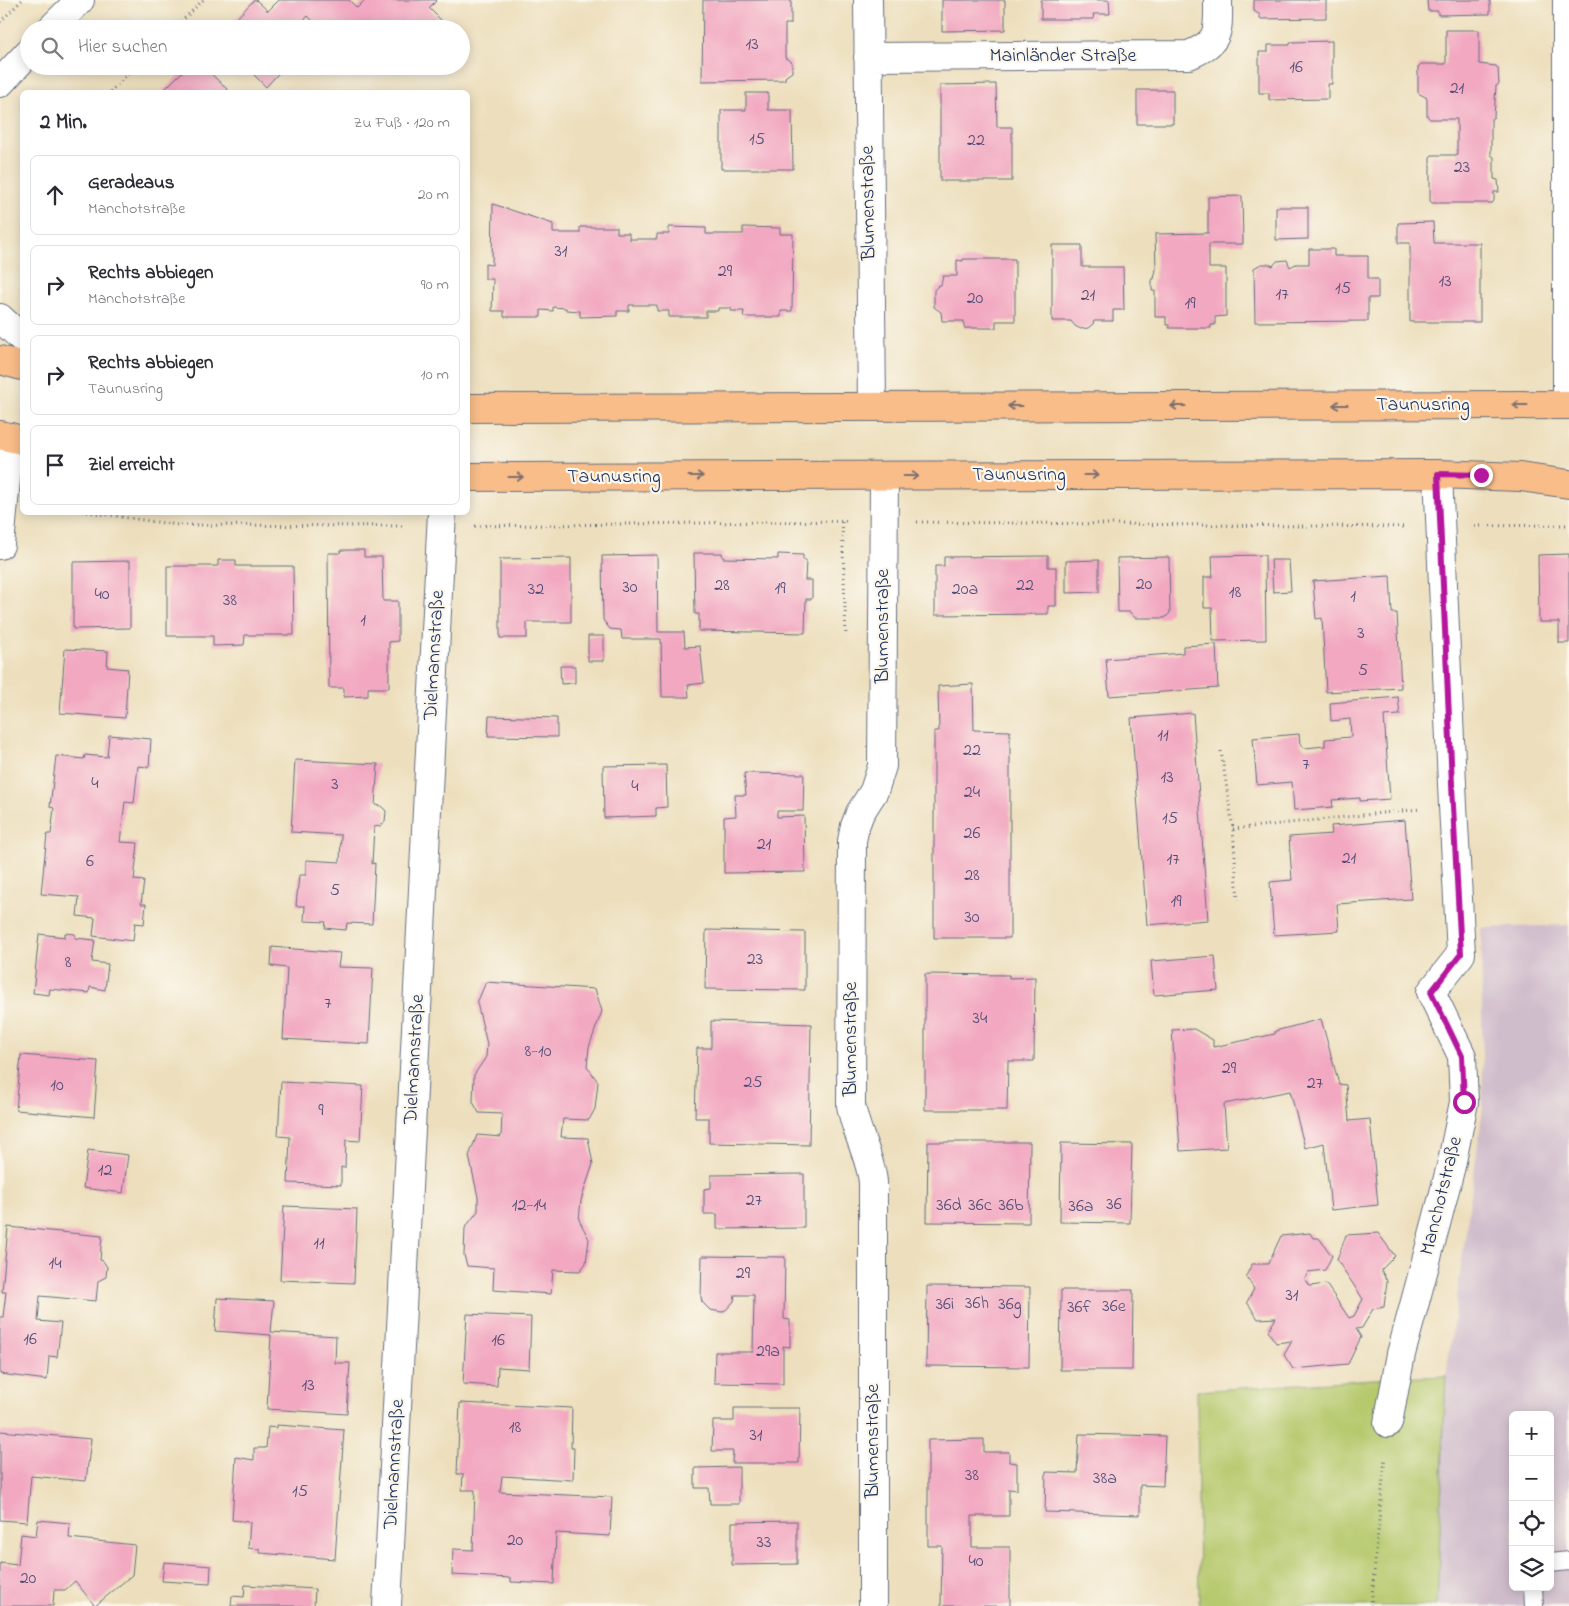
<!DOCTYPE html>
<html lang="de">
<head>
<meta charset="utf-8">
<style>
	:root { --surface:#fff; --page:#f2f2f3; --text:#2b2b33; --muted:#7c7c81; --line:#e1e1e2 }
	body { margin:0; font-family:"Indie Flower",sans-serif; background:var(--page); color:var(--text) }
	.controls { position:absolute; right:15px; bottom:15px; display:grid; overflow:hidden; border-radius:8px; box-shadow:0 2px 12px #0003 }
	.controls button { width:45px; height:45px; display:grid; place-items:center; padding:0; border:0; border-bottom:1px solid var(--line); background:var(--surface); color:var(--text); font:25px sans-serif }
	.stop { position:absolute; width:15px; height:15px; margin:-11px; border:4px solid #b5179e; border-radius:50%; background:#fff }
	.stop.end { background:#b5179e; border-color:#fff; box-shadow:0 1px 5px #0008 }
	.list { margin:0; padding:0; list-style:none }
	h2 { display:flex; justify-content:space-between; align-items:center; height:65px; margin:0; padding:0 20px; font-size:21px }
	h2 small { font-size:16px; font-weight:400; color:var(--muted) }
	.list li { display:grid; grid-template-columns:32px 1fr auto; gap:15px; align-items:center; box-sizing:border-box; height:80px; margin:0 10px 10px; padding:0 10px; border:1px solid var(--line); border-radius:8px }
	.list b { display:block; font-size:19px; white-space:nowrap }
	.list p { margin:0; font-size:16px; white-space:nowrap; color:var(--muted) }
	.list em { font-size:16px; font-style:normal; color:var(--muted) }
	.icon { flex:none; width:28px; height:28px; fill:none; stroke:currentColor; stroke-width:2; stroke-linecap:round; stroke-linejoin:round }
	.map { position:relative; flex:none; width:1569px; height:1606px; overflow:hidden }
	.search { position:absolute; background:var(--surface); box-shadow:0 2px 12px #0003; left:20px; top:20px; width:450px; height:55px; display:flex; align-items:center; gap:12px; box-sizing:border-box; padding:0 18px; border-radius:28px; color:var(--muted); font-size:19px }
	.panel { position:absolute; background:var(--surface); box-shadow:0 2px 12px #0003; left:20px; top:90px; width:450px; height:425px; border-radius:8px }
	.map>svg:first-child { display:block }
	.industrial { fill:#d0bdcc; fill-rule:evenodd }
	.green { fill:#b6c96d; stroke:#687c66 }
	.building { fill:#f2a8c1 }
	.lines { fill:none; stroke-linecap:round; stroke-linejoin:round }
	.service-casing { stroke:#646d7f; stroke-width:20 }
	.minor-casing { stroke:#646d7f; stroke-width:30 }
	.primary-casing { stroke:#646d7f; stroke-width:30 }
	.path { stroke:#646d7f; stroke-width:3; stroke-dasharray:1 4; stroke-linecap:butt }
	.service { stroke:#fff; stroke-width:18 }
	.minor { stroke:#fff; stroke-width:28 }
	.primary { stroke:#f8bd89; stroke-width:28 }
	.oneway { stroke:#7e6f71 }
	.route { stroke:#b5179e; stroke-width:6 }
	.labels { text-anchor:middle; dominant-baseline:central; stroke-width:4.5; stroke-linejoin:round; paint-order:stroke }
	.number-label { font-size:18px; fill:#514d77 }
	.street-label { font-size:20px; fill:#1b2f5e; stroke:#fbf7ec }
</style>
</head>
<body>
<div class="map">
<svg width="1569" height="1606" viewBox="0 0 1569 1606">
	<rect width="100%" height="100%" fill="#fbf7ec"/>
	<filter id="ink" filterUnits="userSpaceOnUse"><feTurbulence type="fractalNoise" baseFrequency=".02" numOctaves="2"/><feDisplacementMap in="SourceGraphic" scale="10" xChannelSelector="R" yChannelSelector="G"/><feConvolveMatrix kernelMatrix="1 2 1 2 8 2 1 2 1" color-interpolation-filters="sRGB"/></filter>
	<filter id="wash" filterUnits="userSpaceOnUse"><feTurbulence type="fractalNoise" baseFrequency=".0096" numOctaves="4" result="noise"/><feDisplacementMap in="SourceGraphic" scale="20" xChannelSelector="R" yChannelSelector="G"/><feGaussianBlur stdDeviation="1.12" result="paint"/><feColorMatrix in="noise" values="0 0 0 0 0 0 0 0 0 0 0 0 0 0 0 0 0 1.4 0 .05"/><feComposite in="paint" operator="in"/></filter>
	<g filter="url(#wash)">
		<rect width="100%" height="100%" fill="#eddfbd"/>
		<path class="industrial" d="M1569 925V1606H1437L1446 1376 1483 1107 1481 928ZM1513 1415H1550V1587H1513Z"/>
		<path class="green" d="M1446 1376 1437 1606H1199L1197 1391 1373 1379Z"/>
		<g id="blocks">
			<path class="building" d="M254 0H256L268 11 279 0H349L357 8 365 0H437L429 8 443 22 435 29H332L330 27 328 29H320L308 16 296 29H226Z
				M703 0H791V24H785V58L792 62V72L785 77V80L702 81Z
				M942 0H1005V30L942 31Z
				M1041 0H1109L1110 14H1093L1094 19H1041Z
				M1254 0H1326V18L1260 19V15L1254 11Z
				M1427 0H1490V14L1438 15V11H1428Z
				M1446 30H1479V64L1496 66 1498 69 1499 84 1496 86 1494 117 1491 119V155L1494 157V179L1498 180 1499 192H1494V201L1492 203H1432L1430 201V157L1432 155H1457V119H1430L1427 116V98L1418 93V67L1421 64H1446Z
				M1332 41V84H1328V99L1269 100V93H1259V52H1268V45H1290V42Z
				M188 66H203L230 92H162Z
				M245 66H285L266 87Z
				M996 84 997 127H1012V181H940V85Z
				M1137 90H1173V124H1137Z
				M746 93H768V110H792L793 169H721V110H746Z
				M1242 196 1243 244H1209V268H1226V316L1215 317V325H1211V328H1169V325H1166V317H1155V291H1152V279H1154L1156 269 1155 234 1208 233V197Z
				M493 204 553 224V233H580V227H617V233H629V239H657V234H669V227L706 228V234H743V227L780 228V234H793L792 311H781V317H743L744 311H731V308H718V311H706V317H669V311H657V305H629V311H617V316L580 317V311L566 310V308L553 307V311L541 310V317H504V311H492L493 279H485V264L492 265Z
				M1276 207H1308V239L1276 240Z
				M1433 222 1434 243H1480V322H1410V243H1398V223Z
				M1052 245H1082V267H1123L1124 310H1113V321H1094L1093 324 1088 328 1081 329 1075 326 1071 321H1052Z
				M1309 249H1334V256H1368V279H1378V298H1368V321L1255 322 1254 268 1261 264H1269L1273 266 1277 261 1287 260 1290 267 1296 264H1309Z
				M963 259H1015V321H996V328H964V321H942L941 312 934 307V290L939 285H941L943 276H957V260L963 261Z
				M341 550H364V557H382L383 601H398V641L389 642V688H368V696L344 697V688H329L328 553H340Z
				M694 553H722L723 558 778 559V554L803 555V560H806L805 580H812V599H806L805 633 699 631V614H695Z
				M1569 554V643H1559V622H1539L1538 555Z
				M657 555 658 632H684L685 647 700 646 704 683 688 685 689 697H662L661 639H622L621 630 610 629 603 620 602 556Z
				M1265 555 1266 640 1213 641 1212 608H1204V577H1213L1212 556Z
				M1048 556V567H1056V606H1048V614L935 615V566H944V557Z
				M1169 557 1170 613 1165 618H1135L1130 612H1118L1117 558Z
				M571 558V622H527V638H500V559Z
				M218 560H236V566H293L294 635H245L244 645 213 646V636H167V566H218Z
				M1099 560V592L1066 593V561Z
				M1271 560H1289L1291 591 1273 592Z
				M130 561V628L73 629V562Z
				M1390 576 1392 613H1397L1401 688 1326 692 1322 618 1316 619 1313 581Z
				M588 636H604V661H588Z
				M1216 644 1218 688 1109 696 1106 659 1183 653V646Z
				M65 649 108 651 107 667 128 669 125 718 60 713Z
				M560 666H575V683L561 684Z
				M973 684 974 730 1010 731V938H934V731H939L938 686Z
				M1398 697 1400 715 1384 716 1390 799 1360 801V798L1332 800 1333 807 1294 810 1292 782 1257 785 1253 738 1299 734 1300 744 1305 748 1325 746V739L1351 737 1350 719 1331 721 1330 703Z
				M1193 713 1208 920 1147 925 1131 718Z
				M489 716 557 718V737L488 736Z
				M109 735 151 739 149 767 138 766 134 803 125 802 120 842 138 843 134 880 144 881 141 904H146L144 924 135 923 133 941 93 936 95 918 77 916 79 897 41 894 47 834H51L54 808 50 807 56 756 84 759 85 755 107 757Z
				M295 760 378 764 375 805 381 806 386 811 385 822 380 826 374 827 372 864 375 863 372 924 347 923 346 930 325 928 326 922 304 921 305 906H296L299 875H306V860L340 862 341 835 291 832Z
				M666 765 667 807 656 808V816L604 818 603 766Z
				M744 773 804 774 803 811H777V817L804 816 805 872 724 873V817L736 816 735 795H746Z
				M1405 820 1411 899 1337 904 1339 931 1274 935 1270 882 1292 880 1289 837 1332 834 1331 826Z
				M706 930 805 932V990L705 989Z
				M65 933 75 934V938L95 940 92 962 108 964 105 990 90 987 89 993 50 989 49 995 33 993 39 934 65 937Z
				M272 947 340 953 338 967 373 968 369 1044 283 1039 287 968 271 966Z
				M1215 956 1218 990 1154 995 1151 961Z
				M925 974 1009 975V978L1035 977 1034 1061H1008L1007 1110H925Z
				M486 982 595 989 602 1011 589 1047 587 1066 598 1082 595 1109 589 1120 563 1119 561 1137 588 1138 593 1164 581 1200 579 1220 589 1239 586 1263 580 1271 553 1270 551 1294 493 1290 494 1268 467 1266 464 1255 465 1228 478 1211V1197L469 1156 477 1135 501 1137 502 1114 479 1113 473 1102 474 1075 486 1057 487 1044 477 1003Z
				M1321 1019 1339 1084 1346 1085 1349 1121 1370 1119 1378 1205 1331 1210 1324 1143 1305 1148 1290 1091 1224 1104 1227 1148 1180 1151 1172 1030 1194 1029 1213 1040V1047L1275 1034V1031Z
				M711 1021 811 1024 809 1145 709 1143V1118H695L697 1048H711Z
				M21 1055 98 1061 94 1117 16 1110Z
				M281 1082 363 1086 360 1141 346 1140 345 1168 341 1167V1185L288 1183 290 1137 278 1136Z
				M928 1142H1030L1029 1223 927 1222Z
				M1061 1143 1132 1144 1130 1223 1060 1222Z
				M88 1150 128 1155 123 1193 83 1188Z
				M804 1174V1228L717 1229V1214H704V1189L711 1188V1175Z
				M284 1206 357 1209 354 1283 280 1280Z
				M8 1227 102 1236 100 1260 103 1261 107 1267 106 1277 98 1281 96 1301 40 1296 38 1321 61 1323 57 1357 49 1356 47 1380 0 1374V1317H3L6 1292H2Z
				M1310 1233 1313 1238H1319L1332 1256 1325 1270 1308 1272 1305 1279 1310 1286 1326 1284 1349 1318 1354 1316 1363 1299 1337 1260 1346 1235 1378 1233 1395 1256 1381 1270 1387 1281 1384 1307 1373 1309 1362 1328 1356 1329 1361 1337 1348 1364 1293 1369 1284 1355 1292 1341 1276 1343 1268 1331 1276 1318 1258 1319 1247 1302 1254 1289 1246 1276 1252 1264H1268L1281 1236Z
				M702 1256 785 1257 784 1319 790 1320V1347L783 1346V1384L714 1383 715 1352H753L754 1295H735L734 1301 727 1309 722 1312 710 1310 702 1302 701 1297Z
				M927 1286 1030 1287 1029 1367 926 1366Z
				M1061 1290H1133L1132 1370H1060Z
				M217 1298 274 1301 271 1332 336 1336 335 1363H350L347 1414 267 1409 271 1335 215 1331Z
				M467 1314 531 1317 529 1369 498 1367 497 1386 463 1384Z
				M460 1403 572 1408 571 1448H574L573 1480 502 1476 500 1492 612 1497 610 1536 556 1533 554 1584 511 1582V1578L452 1575 453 1549 473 1550 475 1490H462L463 1474H457Z
				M734 1408H800L799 1463H732L733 1451H712L713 1421H734Z
				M277 1425 344 1430 335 1559 260 1553V1549L248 1548 250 1522 232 1520 236 1457 254 1460V1448H266L268 1427 277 1428Z
				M0 1431 91 1439 86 1481 31 1476 27 1522 0 1520Z
				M1079 1434 1165 1436 1163 1486 1140 1485V1515L1045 1512 1046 1472 1077 1473Z
				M984 1439V1452H1009V1462L1017 1463V1490L1009 1489V1516H972V1547H1010V1606H941L942 1546H928V1440Z
				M739 1467V1504H710L709 1488H695V1468Z
				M38 1520 70 1523 69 1538 135 1545 132 1575 95 1606 75 1581 65 1590H54L53 1606H0V1563L18 1565 21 1534 36 1536Z
				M797 1521V1564L732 1565V1522Z
				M164 1562 211 1566 210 1584 162 1581Z
				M245 1585 315 1589 314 1606H231L232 1596 244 1597Z"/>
		</g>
	</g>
	<g filter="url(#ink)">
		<use href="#blocks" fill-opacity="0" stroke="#646d7f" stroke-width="1"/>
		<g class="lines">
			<defs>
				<path id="service" d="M1550 1563 1569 1561
					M1533 1587 1534 1606"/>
				<path id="minor" d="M868 0 872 407
					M1567 0V405
					M51 29 80 0
					M868 57 1189 55C1221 42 1218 31 1218 0
					M0 83 29 52
					M0 318 22 338
					M0 545 10 437
					M1388 1423 1401 1354 1437 1220 1451 1166 1464 1102 1462 1056 1431 992 1461 954 1453 806 1438 474
					M387 1606 442 512
					M873 1606V1182C870 1155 855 1131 851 1105L852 841 855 826 860 813 874 791 882 766 884 476"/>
				<path id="primary" d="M0 360 22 366
					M468 408 1569 405
					M0 435 22 440
					M468 477 1438 474 1520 477 1569 484"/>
			</defs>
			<use href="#service" class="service-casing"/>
			<use href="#minor" class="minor-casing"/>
			<use href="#primary" class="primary-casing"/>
			<path class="path" d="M0 22 22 0
				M174 29 203 0
				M110 92 136 66
				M87 512 178 525 406 526
				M842 522 846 636
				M917 522 1406 527
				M475 526 848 521
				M1475 526 1569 525
				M1221 751 1233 829 1238 900
				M1233 829 1420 809
				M1371 1606 1385 1457"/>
			<use href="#service" class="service"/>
			<use href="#minor" class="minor"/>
			<use href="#primary" class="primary"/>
		</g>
		<defs><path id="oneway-shaft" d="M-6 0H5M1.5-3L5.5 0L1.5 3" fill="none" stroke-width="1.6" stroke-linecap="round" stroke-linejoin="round" transform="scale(1.25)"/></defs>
		<g class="oneway">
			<use href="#oneway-shaft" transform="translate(1340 405) rotate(180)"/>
			<use href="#oneway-shaft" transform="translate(1520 405) rotate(180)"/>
			<use href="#oneway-shaft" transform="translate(1015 406) rotate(180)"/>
			<use href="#oneway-shaft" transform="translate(1178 406) rotate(180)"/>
			<use href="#oneway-shaft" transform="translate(1091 475)"/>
			<use href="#oneway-shaft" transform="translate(696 476)"/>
			<use href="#oneway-shaft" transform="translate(911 476)"/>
			<use href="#oneway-shaft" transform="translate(516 477)"/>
		</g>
	</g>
	<g class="lines" filter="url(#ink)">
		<path class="route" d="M1464 1102 1462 1056 1431 992 1461 954 1453 806 1438 474 1481 475"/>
	</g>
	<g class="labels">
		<g class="number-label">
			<text x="752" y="45">13</text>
			<text x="1296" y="68">16</text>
			<text x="1457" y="89">21</text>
			<text x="757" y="140">15</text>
			<text x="976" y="141">22</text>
			<text x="1462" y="168">23</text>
			<text x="561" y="252">31</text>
			<text x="725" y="272">29</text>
			<text x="1445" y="282">13</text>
			<text x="1343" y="289">15</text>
			<text x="1282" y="295">17</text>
			<text x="1088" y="296">21</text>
			<text x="975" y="299">20</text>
			<text x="1190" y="304">19</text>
			<text x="1144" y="585">20</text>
			<text x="722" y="586">28</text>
			<text x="1025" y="586">22</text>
			<text x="630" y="588">30</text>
			<text x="780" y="589">19</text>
			<text x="536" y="590">32</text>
			<text x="965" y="590">20a</text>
			<text x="1235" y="593">18</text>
			<text x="102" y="595">40</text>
			<text x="1353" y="597">1</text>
			<text x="230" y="601">38</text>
			<text x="363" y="621">1</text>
			<text x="1361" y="634">3</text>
			<text x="1363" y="671">5</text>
			<text x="1163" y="736">11</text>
			<text x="972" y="751">22</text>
			<text x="1306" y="765">7</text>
			<text x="1167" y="778">13</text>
			<text x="95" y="784">4</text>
			<text x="335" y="785">3</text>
			<text x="635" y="787">4</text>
			<text x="972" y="793">24</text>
			<text x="1170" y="819">15</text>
			<text x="972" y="834">26</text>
			<text x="764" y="845">21</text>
			<text x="1349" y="859">21</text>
			<text x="1173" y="860">17</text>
			<text x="90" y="862">6</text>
			<text x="972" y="876">28</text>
			<text x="335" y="891">5</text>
			<text x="1176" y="902">19</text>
			<text x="972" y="918">30</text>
			<text x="755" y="960">23</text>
			<text x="68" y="963">8</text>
			<text x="328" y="1004">7</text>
			<text x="980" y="1019">34</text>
			<text x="538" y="1052">8-10</text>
			<text x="1229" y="1069">29</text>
			<text x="753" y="1083">25</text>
			<text x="1315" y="1084">27</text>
			<text x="57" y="1086">10</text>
			<text x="321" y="1111">9</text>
			<text x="105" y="1171">12</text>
			<text x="754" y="1201">27</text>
			<text x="1114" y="1205">36</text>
			<text x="529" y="1206">12-14</text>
			<text x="949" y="1206">36d</text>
			<text x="980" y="1206">36c</text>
			<text x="1011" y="1206">36b</text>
			<text x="1081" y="1207">36a</text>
			<text x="319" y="1244">11</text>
			<text x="55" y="1264">14</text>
			<text x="743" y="1274">29</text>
			<text x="1292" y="1296">31</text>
			<text x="977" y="1304">36h</text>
			<text x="945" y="1305">36i</text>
			<text x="1010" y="1305">36g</text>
			<text x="1114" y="1307">36e</text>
			<text x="1079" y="1308">36f</text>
			<text x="30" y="1340">16</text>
			<text x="498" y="1341">16</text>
			<text x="768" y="1352">29a</text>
			<text x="308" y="1386">13</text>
			<text x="515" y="1428">18</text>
			<text x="756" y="1436">31</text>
			<text x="972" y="1476">38</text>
			<text x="1105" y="1479">38a</text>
			<text x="300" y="1492">15</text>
			<text x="515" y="1541">20</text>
			<text x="764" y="1543">33</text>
			<text x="976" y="1562">40</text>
			<text x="28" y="1579">20</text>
		</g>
		<g class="street-label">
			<text x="1063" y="56">Mainländer Straße</text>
			<text transform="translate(869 203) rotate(-91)">Blumenstraße</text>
			<text x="1423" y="405">Taunusring</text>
			<text x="1019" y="475">Taunusring</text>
			<text x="614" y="477">Taunusring</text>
			<text transform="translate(883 626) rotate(-90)">Blumenstraße</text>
			<text transform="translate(435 655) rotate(-87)">Dielmannstraße</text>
			<text transform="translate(851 1039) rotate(-90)">Blumenstraße</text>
			<text transform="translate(415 1059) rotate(-87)">Dielmannstraße</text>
			<text transform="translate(1442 1196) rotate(-76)">Manchotstraße</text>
			<text transform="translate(873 1441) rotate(-90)">Blumenstraße</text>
			<text transform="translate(395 1464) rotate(-87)">Dielmannstraße</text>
		</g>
	</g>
</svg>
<div class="controls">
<button>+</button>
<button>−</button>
<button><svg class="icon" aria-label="locate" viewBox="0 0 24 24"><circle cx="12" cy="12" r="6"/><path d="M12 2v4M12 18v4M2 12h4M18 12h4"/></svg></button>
<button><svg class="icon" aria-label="layers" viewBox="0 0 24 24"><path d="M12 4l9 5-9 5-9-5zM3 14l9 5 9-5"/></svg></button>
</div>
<div class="stop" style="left:1464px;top:1102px"></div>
<div class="stop end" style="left:1481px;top:475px"></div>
<div class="search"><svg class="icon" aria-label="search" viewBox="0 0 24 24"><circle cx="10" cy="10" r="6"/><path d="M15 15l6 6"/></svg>Hier suchen</div>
<section class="panel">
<h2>2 Min.<small>Zu Fuß · 120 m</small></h2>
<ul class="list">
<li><svg class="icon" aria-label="ahead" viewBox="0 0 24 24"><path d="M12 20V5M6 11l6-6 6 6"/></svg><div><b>Geradeaus</b><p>Manchotstraße</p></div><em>20 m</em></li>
<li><svg class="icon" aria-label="right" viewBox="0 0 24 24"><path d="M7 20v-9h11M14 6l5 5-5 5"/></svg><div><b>Rechts abbiegen</b><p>Manchotstraße</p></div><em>90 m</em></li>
<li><svg class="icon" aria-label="right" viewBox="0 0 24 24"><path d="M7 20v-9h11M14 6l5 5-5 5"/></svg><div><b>Rechts abbiegen</b><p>Taunusring</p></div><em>10 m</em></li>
<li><svg class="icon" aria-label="arrive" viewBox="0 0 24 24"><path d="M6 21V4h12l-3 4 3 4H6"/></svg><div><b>Ziel erreicht</b></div></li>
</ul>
</section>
</div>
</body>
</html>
